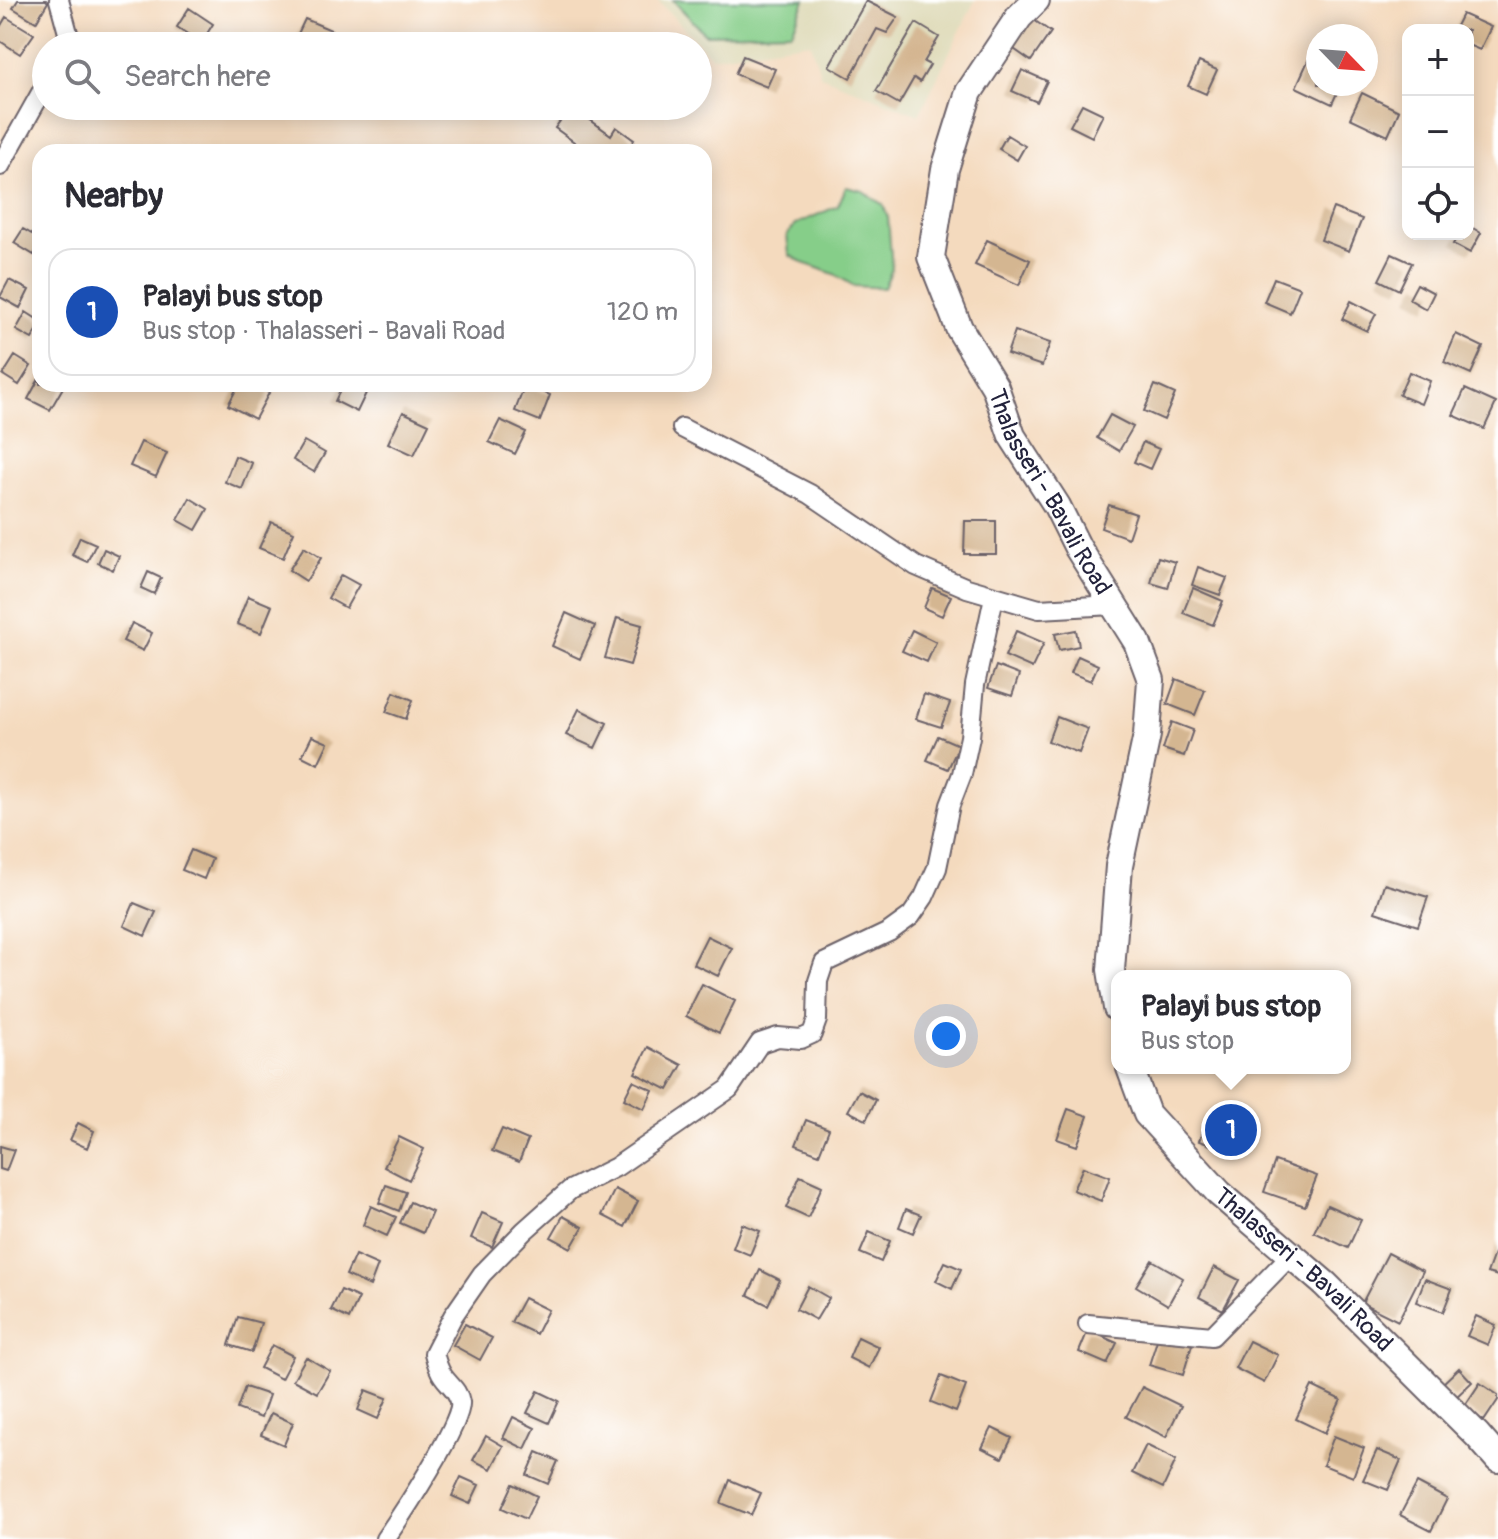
<!DOCTYPE html>
<html lang="en">
<head>
<meta charset="utf-8">
<style>
	:root { --surface:#fff; --page:#f2f2f3; --text:#2b2b33; --muted:#7c7c81; --line:#e1e1e2; --accent:#db2777 }
	body { margin:0; font-family:Pangolin,sans-serif; background:var(--page); color:var(--text) }
	.controls { position:absolute; right:24px; top:24px; display:grid; overflow:hidden; border-radius:16px; box-shadow:0 4px 20px #0003 }
	.controls button { width:72px; height:72px; display:grid; place-items:center; padding:0; border:0; border-bottom:2px solid var(--line); background:var(--surface); color:var(--text); font:40px sans-serif }
	.compass { position:absolute; left:1306px; top:24px; width:72px; height:72px; border-radius:50%; background:var(--surface); box-shadow:0 4px 20px #0003; rotate:115deg }
	.you { position:absolute; left:946px; top:1036px; width:28px; height:28px; margin:-20px; border:6px solid #fff; border-radius:50%; background:#1a73e8; box-shadow:0 0 0 12px #1a73e833 }
	.badge { display:grid; place-items:center; width:52px; height:52px; border-radius:50%; background:var(--accent); color:#fff; font-size:26px; font-weight:700 }
	.pin { position:absolute; translate:-50% -50%; border:4px solid #fff; box-shadow:0 2px 8px #0006 }
	.popup { position:absolute; left:1111px; top:970px; width:240px; height:104px; box-sizing:border-box; display:grid; place-content:center; border-radius:16px; background:var(--surface); filter:drop-shadow(0 2px 6px #0005); font-size:26px; white-space:nowrap; color:var(--muted) }
	.popup b { font-size:30px; color:var(--text) }
	.popup::after { content:''; position:absolute; left:50%; top:100%; margin-left:-16px; border:16px solid transparent; border-top-color:var(--surface) }
	.list { margin:0; padding:0; list-style:none }
	h2 { display:flex; justify-content:space-between; align-items:center; height:104px; margin:0; padding:0 32px; font-size:34px }
	h2 small { font-size:26px; font-weight:400; color:var(--muted) }
	.list li { display:grid; grid-template-columns:52px 1fr auto; gap:24px; align-items:center; box-sizing:border-box; height:128px; margin:0 16px 16px; padding:0 16px; border:2px solid var(--line); border-radius:24px }
	.list b { display:block; font-size:30px; white-space:nowrap }
	.list p { margin:0; font-size:26px; white-space:nowrap; color:var(--muted) }
	.list em { font-size:26px; font-style:normal; color:var(--muted) }
	.icon { flex:none; width:44px; height:44px; fill:none; stroke:currentColor; stroke-width:2; stroke-linecap:round; stroke-linejoin:round }
	.map { position:relative; flex:none; width:1498px; height:1539px; overflow:hidden }
	.search { position:absolute; background:var(--surface); box-shadow:0 4px 20px #0003; left:32px; top:32px; width:680px; height:88px; display:flex; align-items:center; gap:20px; box-sizing:border-box; padding:0 28px; border-radius:44px; color:var(--muted); font-size:30px }
	.panel { position:absolute; background:var(--surface); box-shadow:0 4px 20px #0003; left:32px; top:144px; width:680px; height:248px; border-radius:24px }
	.map>svg:first-child { display:block }
	.built { fill:#e0dcbb }
	.green { fill:#86ce89; stroke:#547862; stroke-width:2 }
	.building { fill:#d4b691 }
	.lines { fill:none; stroke-linecap:round; stroke-linejoin:round }
	.minor-casing { stroke:#6c6269; stroke-width:22 }
	.secondary-casing { stroke:#6c6269; stroke-width:30 }
	.minor { stroke:#fff; stroke-width:18 }
	.secondary { stroke:#fff; stroke-width:26 }
	.labels { text-anchor:middle; dominant-baseline:central; stroke-width:6; stroke-linejoin:round; paint-order:stroke }
	.street-label { font-size:24px; fill:#22223b; stroke:#fff }
</style>
</head>
<body>
<div class="map">
<svg width="1498" height="1539" viewBox="0 0 1498 1539">
	<rect width="100%" height="100%" fill="#fff"/>
	<filter id="ink" filterUnits="userSpaceOnUse"><feTurbulence type="fractalNoise" baseFrequency=".0125" numOctaves="2"/><feDisplacementMap in="SourceGraphic" scale="16" xChannelSelector="R" yChannelSelector="G"/><feConvolveMatrix kernelMatrix="1 2 1 2 8 2 1 2 1" color-interpolation-filters="sRGB"/></filter>
	<filter id="wash" filterUnits="userSpaceOnUse"><feTurbulence type="fractalNoise" baseFrequency=".006" numOctaves="4" result="noise"/><feDisplacementMap in="SourceGraphic" scale="32" xChannelSelector="R" yChannelSelector="G"/><feGaussianBlur stdDeviation="1.8" result="paint"/><feColorMatrix in="noise" values="0 0 0 0 0 0 0 0 0 0 0 0 0 0 0 0 0 1.4 0 .05"/><feComposite in="paint" operator="in"/></filter>
	<g filter="url(#wash)">
		<rect width="100%" height="100%" fill="#f4dabe"/>
		<path class="built" d="M657 0H975L919 115 821 76 810 42 712 57Z"/>
		<path class="green" d="M673 0H805L792 32 705 34Z
			M846 187 863 191 883 205 888 217 892 269 884 288 854 286 834 274 806 264 789 255 787 235 796 224 838 206Z"/>
		<g id="blocks">
			<path class="building" d="M18 0H46L48 2 36 22 13 8Z
				M866 1 898 17 887 33 877 29 850 78 829 66Z
				M189 8 213 24 201 43 177 27Z
				M1462 14 1491 27 1480 50 1468 45V30H1454Z
				M6 17 34 34 20 54 0 41V27Z
				M1031 18 1051 32 1031 61 1011 47Z
				M305 19 331 30 323 46H307L295 40Z
				M916 23 939 37 924 62 930 65 920 82 914 78 899 104 876 91Z
				M1312 52 1318 55V84H1341L1332 104 1296 87Z
				M743 56 775 69 767 87 735 74Z
				M1199 62 1217 70 1206 94 1188 86Z
				M1022 70 1047 81 1037 102 1012 91Z
				M1362 93 1399 111 1388 136 1350 118Z
				M1082 104 1103 114 1092 137 1070 126Z
				M571 106 611 135 616 127 634 140 629 147 635 152H588L555 128Z
				M1007 135 1025 146 1017 160 999 149Z
				M1333 208 1362 219 1349 251 1321 240Z
				M1468 225 1481 233 1470 253 1453 244 1459 234H1468Z
				M23 229 40 239V244L34 255 14 243Z
				M987 240 1030 260 1019 285 975 265Z
				M1392 254 1412 263 1399 290 1379 280Z
				M1274 278 1300 288 1290 313 1264 302Z
				M9 280 29 290 20 308 0 297Z
				M1417 284 1434 293 1426 309 1409 299Z
				M1351 301 1376 314 1367 331 1342 319Z
				M26 312 40 321V326L32 339 16 330Z
				M1015 331 1050 343 1042 366 1007 354Z
				M1456 334 1483 347 1471 374 1444 362Z
				M15 356 31 366 19 385 3 375Z
				M1409 372 1430 381 1421 404 1399 395Z
				M40 377V384H65L50 410 28 399Z
				M239 384H253L269 393 255 419 228 405Z
				M343 384H351L367 391 357 412 335 401Z
				M525 385 550 395 540 421 515 411Z
				M1155 385 1175 394 1164 420 1144 411Z
				M1465 389 1496 403 1484 429 1453 415Z
				M403 412 429 424 414 455 388 443Z
				M1110 415 1133 427 1119 451 1097 438Z
				M500 420 526 432 515 454 489 442Z
				M304 441 325 453 314 472 293 460Z
				M141 442 167 453 156 477 130 466Z
				M1143 442 1159 449 1150 469 1134 462Z
				M235 456 252 463 242 489 225 482Z
				M190 498 208 509 196 530 178 520Z
				M1109 505 1136 514 1128 538 1101 528Z
				M965 521H996V554H964Z
				M271 522 294 532 283 558 259 548Z
				M80 537 96 544 87 562 72 555Z
				M304 547 321 558 306 581 289 570Z
				M104 549 119 556 113 570 98 563Z
				M1158 557 1175 562 1168 588 1151 583Z
				M1198 567 1227 578 1220 595 1192 585Z
				M148 572 161 578 154 594 141 588Z
				M341 575 359 585 346 608 328 598Z
				M932 588 951 596 942 616 924 608Z
				M1193 588 1223 601 1213 625 1183 613Z
				M248 596 272 606 261 633 237 624Z
				M566 613 595 626 580 659 552 646Z
				M617 618 642 625 630 665 605 658Z
				M132 623 152 633 143 651 123 641Z
				M912 630 936 642 927 662 902 651Z
				M1076 630 1079 646 1059 650 1055 634Z
				M1016 631 1044 643 1032 668 1005 656Z
				M1078 656 1098 665 1091 681 1071 673Z
				M996 666 1019 675 1012 696 988 688Z
				M1176 679 1205 690 1195 715 1167 704Z
				M394 692 413 700 406 719 386 712Z
				M924 694 950 703 941 727 916 719Z
				M579 709 607 723 595 748 566 735Z
				M1057 717 1088 729 1079 753 1048 741Z
				M1172 722 1193 730 1184 756 1163 749Z
				M312 736 328 743 318 764 302 756Z
				M938 736 959 745 948 769 927 760Z
				M191 850 212 859 204 879 182 870Z
				M1384 884 1428 897 1418 926 1375 912Z
				M134 903 156 912 145 936 124 926Z
				M707 936 732 948 718 976 693 964Z
				M702 984 735 1001 719 1033 686 1016Z
				M648 1047 682 1065 668 1090 635 1073Z
				M633 1081 653 1090 644 1109 624 1099Z
				M859 1091 876 1100 866 1120 848 1111Z
				M1068 1109 1088 1116 1077 1146 1057 1139Z
				M806 1120 829 1129 819 1154 796 1145Z
				M1206 1122 1231 1130 1224 1150 1199 1141Z
				M78 1123 94 1131 87 1148 70 1140Z
				M502 1129 528 1140 519 1162 492 1151Z
				M399 1137 424 1149 409 1180 384 1167Z
				M0 1146 14 1150 6 1171 0 1169Z
				M1275 1161 1317 1176 1305 1206 1264 1192Z
				M1083 1167 1110 1177 1101 1201 1073 1190Z
				M800 1176 822 1186 808 1218 786 1208Z
				M386 1185 406 1192 399 1211 379 1203Z
				M615 1189 638 1201 625 1227 602 1215Z
				M410 1202 432 1212 423 1233 400 1223Z
				M1327 1205 1361 1220 1348 1248 1314 1232Z
				M371 1206 396 1217 387 1236 363 1225Z
				M906 1209 921 1215 913 1233 899 1227Z
				M482 1213 503 1222 492 1247 471 1238Z
				M563 1216 583 1227 571 1248 551 1237Z
				M742 1224 760 1231 750 1255 733 1248Z
				M869 1232 890 1241 881 1262 860 1253Z
				M1498 1243V1276L1487 1273Z
				M1388 1253 1423 1271 1398 1321 1362 1303Z
				M355 1255 378 1265 370 1286 346 1275Z
				M1152 1260 1183 1278 1168 1305 1136 1286Z
				M945 1262 961 1269 952 1289 936 1281Z
				M1214 1267 1239 1280 1223 1310 1199 1297Z
				M760 1270 780 1280 768 1305 748 1295Z
				M1425 1279 1452 1289 1443 1312 1416 1302Z
				M808 1286 829 1298 816 1320 796 1309Z
				M341 1290 359 1298 349 1319 331 1310Z
				M524 1298 548 1310 536 1334 511 1322Z
				M1476 1316 1496 1325 1488 1345 1467 1336Z
				M238 1317 261 1323 252 1352 229 1345Z
				M465 1324 492 1338 480 1360 453 1345Z
				M1088 1330 1117 1343 1107 1364 1079 1352Z
				M1159 1334 1192 1345 1183 1375 1149 1365Z
				M858 1337 879 1347 869 1368 849 1358Z
				M1249 1341 1278 1355 1264 1383 1235 1368Z
				M272 1345 293 1356 281 1379 260 1368Z
				M306 1357 330 1371 317 1393 293 1380Z
				M1459 1368 1472 1382 1454 1399 1441 1385Z
				M941 1376 966 1386 956 1412 931 1402Z
				M1480 1383 1498 1395V1400L1484 1421 1464 1407Z
				M1312 1386 1341 1400 1325 1433 1296 1419Z
				M245 1387 269 1395 261 1418 237 1409Z
				M1142 1387 1181 1406 1166 1437 1126 1417Z
				M366 1390 387 1398 378 1419 358 1410Z
				M538 1391 559 1401 549 1423 527 1413Z
				M271 1413 293 1423 284 1445 261 1435Z
				M513 1417 535 1428 525 1449 503 1438Z
				M992 1428 1012 1438 1002 1458 982 1448Z
				M486 1436 503 1446 491 1469 473 1460Z
				M1334 1436 1364 1448 1353 1477 1323 1465Z
				M1146 1445 1176 1460 1163 1488 1132 1473Z
				M1377 1450 1401 1460 1388 1490 1363 1480Z
				M537 1452 558 1461 548 1484 527 1475Z
				M461 1477 479 1485 470 1504 452 1496Z
				M730 1480 761 1493 751 1515 721 1503Z
				M1417 1483 1447 1499 1431 1531 1400 1515Z
				M513 1484 537 1496 526 1519 502 1508Z"/>
		</g>
	</g>
	<g filter="url(#ink)">
		<use href="#blocks" fill-opacity="0" stroke="#6c6269" stroke-width="2"/>
		<g class="lines">
			<defs>
				<path id="minor" d="M59 0 68 33 65 46
					M0 166 46 84
					M682 428 810 494 916 566 967 588 1039 609 1114 605
					M1088 1324 1212 1336 1291 1255
					M385 1539C399 1519 464 1421 460 1402 458 1390 449 1385 443 1376 438 1369 436 1361 434 1353L453 1316 482 1274 524 1231 570 1190 616 1167 729 1089 760 1043 778 1037 801 1039 812 1034 817 1020 818 981 824 963 889 932 911 916 924 897 937 868 950 805 962 774 970 737 975 685 994 597"/>
				<g id="secondary">
					<path id="s1" d="M1036 0 1019 17 969 92 945 169 931 257 959 328 995 387 1012 436 1057 506 1078 548 1137 642 1151 680 1147 735 1119 866 1111 970 1117 1008"/>
					<path id="s2" d="M1130 1068 1147 1114 1220 1194 1325 1284 1477 1435 1498 1459"/>
				</g>
			</defs>
			<use href="#minor" class="minor-casing"/>
			<use href="#secondary" class="secondary-casing"/>
			<use href="#minor" class="minor"/>
			<use href="#secondary" class="secondary"/>
		</g>
	</g>
	<g class="labels">
		<g class="street-label">
			<text stroke="none"><textPath href="#s1" startOffset="548">Thalasseri - Bavali Road</textPath></text>
			<text stroke="none"><textPath href="#s2" startOffset="270">Thalasseri - Bavali Road</textPath></text>
		</g>
	</g>
</svg>
<div class="controls">
<button>+</button>
<button>−</button>
<button><svg class="icon" aria-label="locate" viewBox="0 0 24 24"><circle cx="12" cy="12" r="6"/><path d="M12 2v4M12 18v4M2 12h4M18 12h4"/></svg></button>
</div>
<svg class="compass" viewBox="-18 -18 36 36"><path d="M0-13l5 13h-10z" fill="#e53935"/><path d="M0 13l5-13h-10z" fill="#7c7c81"/></svg>
<div class="you"></div>
<div class="pin badge" style="left:1231px;top:1130px;background:#1a4fb4">1</div>
<div class="popup"><b>Palayi bus stop</b>Bus stop</div>
<div class="search"><svg class="icon" aria-label="search" viewBox="0 0 24 24"><circle cx="10" cy="10" r="6"/><path d="M15 15l6 6"/></svg>Search here</div>
<section class="panel">
<h2>Nearby<small></small></h2>
<ul class="list">
<li><span class="badge" style="background:#1a4fb4">1</span><div><b>Palayi bus stop</b><p>Bus stop · Thalasseri - Bavali Road</p></div><em>120 m</em></li>
</ul>
</section>
</div>
</body>
</html>
